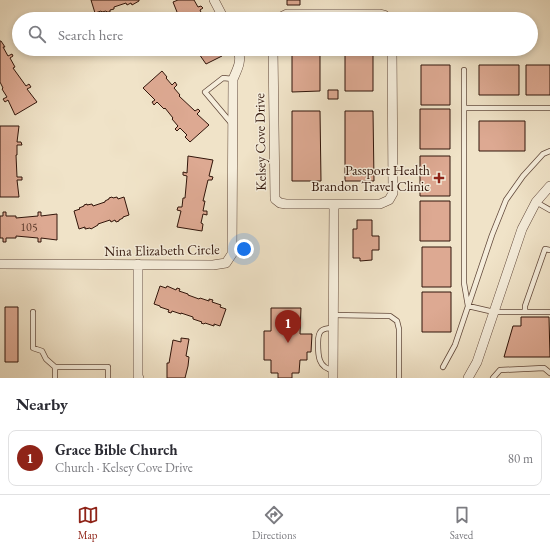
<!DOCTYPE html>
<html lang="en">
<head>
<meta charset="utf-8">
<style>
	:root { --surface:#fff; --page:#f7f7f7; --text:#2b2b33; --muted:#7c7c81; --line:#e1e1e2; --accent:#8f2418 }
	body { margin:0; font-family:"EB Garamond",serif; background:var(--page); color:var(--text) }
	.you { position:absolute; left:244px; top:249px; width:14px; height:14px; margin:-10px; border:3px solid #fff; border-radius:50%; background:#1a73e8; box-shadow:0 0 0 6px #1a73e833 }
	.badge { display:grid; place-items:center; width:26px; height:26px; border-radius:50%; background:var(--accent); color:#fff; font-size:13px; font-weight:700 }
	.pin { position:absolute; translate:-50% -33px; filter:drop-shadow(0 1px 2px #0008) }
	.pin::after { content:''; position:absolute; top:21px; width:14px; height:12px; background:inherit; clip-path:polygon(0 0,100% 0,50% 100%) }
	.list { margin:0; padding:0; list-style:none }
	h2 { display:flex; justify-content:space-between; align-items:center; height:52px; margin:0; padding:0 16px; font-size:17px }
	h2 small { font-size:13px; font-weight:400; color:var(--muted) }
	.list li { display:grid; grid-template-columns:26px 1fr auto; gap:12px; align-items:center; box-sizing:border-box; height:56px; margin:0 8px 8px; padding:0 8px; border:1px solid var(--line); border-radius:8px }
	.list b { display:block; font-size:15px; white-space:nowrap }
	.list p { margin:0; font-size:13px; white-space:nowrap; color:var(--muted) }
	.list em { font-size:13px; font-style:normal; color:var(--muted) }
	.icon { flex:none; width:22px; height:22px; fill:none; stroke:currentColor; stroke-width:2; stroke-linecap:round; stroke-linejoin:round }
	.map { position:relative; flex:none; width:550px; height:378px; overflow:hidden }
	.search { position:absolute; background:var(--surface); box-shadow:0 2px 6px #0003; left:12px; right:12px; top:12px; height:44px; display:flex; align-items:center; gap:10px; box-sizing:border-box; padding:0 14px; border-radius:22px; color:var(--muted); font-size:15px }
	.sheet { height:116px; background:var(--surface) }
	nav { display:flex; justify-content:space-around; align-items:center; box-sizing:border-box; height:56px; border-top:1px solid var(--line); background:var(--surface); font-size:11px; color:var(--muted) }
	nav a { display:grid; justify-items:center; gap:2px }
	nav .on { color:var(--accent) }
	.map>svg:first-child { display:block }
	.building { fill:#dda992; stroke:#31150a }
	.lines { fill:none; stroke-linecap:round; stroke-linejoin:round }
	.service-casing { stroke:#61483a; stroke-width:6 }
	.minor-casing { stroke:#61483a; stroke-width:10 }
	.service { stroke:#f5eddb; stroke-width:4.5 }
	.minor { stroke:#f5eddb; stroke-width:9 }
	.poi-dot { fill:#8f2418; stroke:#f5eddb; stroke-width:1.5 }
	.labels { text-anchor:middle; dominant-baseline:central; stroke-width:3; stroke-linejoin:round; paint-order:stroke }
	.number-label { font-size:12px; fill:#5c3a2c }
	.street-label { font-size:14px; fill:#31150a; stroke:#f5eddb }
	.poi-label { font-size:14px; fill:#31150a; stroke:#f5eddb; text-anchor:end }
</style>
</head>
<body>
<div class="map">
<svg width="550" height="378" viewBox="0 0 550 378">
	<rect width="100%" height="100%" fill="#f0e3c8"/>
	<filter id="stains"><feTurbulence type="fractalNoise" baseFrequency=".005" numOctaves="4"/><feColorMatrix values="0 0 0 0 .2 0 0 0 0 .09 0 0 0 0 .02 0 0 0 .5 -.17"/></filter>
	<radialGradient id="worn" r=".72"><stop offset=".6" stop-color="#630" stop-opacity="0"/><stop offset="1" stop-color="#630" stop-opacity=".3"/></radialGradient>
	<path class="building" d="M91 0H139V1L132 5 131 3 127 5 126 3 114 7V9L110 10V12H107L106 11 102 12 101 11 95 13Z
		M178 0H194L198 7 201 6 203 8 200 10 204 19H176L179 17 173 2Z
		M287 0H300V5H287Z
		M0 41H1L5 47H3L8 56 12 54 13 56 10 58 15 67 13 68 26 86 29 84 31 87 27 89 37 102 15 115 8 100 5 102 3 99 7 97 2 89 3 88 0 82Z
		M194 49H220L219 50 222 56 206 64 197 51 194 53 192 50Z
		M292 49H320V91L292 92Z
		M345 49H373V91H345Z
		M421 65H450V105H421Z
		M479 65H519V95H479Z
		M526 65H550V95H526Z
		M162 71 167 77 166 78 172 85 175 82 177 85 174 88 180 95 179 96 195 111 198 109 200 111 197 114 209 125 190 142 185 137 187 135 180 128 177 131 175 129 178 126 172 119 173 118 165 108 164 109 157 102 154 105 152 102 155 100 143 88Z
		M328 90H338V99H328Z
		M420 109H450V149H420Z
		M292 111H320L321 181H292Z
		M345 111H373L374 181H345Z
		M479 121H525V151H479Z
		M0 126H19L17 142H21L22 145H17V155H16L17 177H22V180H17L19 197H0Z
		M188 156 213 160 209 176 213 177 212 180H208L203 201H205L203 211H207V215L203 214 201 223 203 224 202 231 177 227 181 211 177 210 178 207H182L183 198H185L187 176 183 175V172L187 173Z
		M420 156H450V196H420Z
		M112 197 113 198 117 197 118 199 124 197 129 215 123 217V218L119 220V221L116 222 115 220 111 222 110 220 98 224V225L91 229 90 228 85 229V227L79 229 74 211 80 209 79 208 84 206V205L87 204V205L92 204 93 206 105 202V201L109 199V198Z
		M420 201H450V241H420Z
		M3 212H6V216H16V218L38 216V212H41V216L57 214V240L41 238V242H38V238L16 236V238H6V242H3V238H0V216H3Z
		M357 220H372V236H379V250H372V260L360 261V258H353V229H357Z
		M422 247H451V287H422Z
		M160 286 166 288 167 286 176 290 177 288 180 289 179 291 188 294V295L199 299 200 298 209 301V299L213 300 212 302 221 305 220 307 226 309 220 326 214 324V326L205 323 204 324 201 323 202 322 193 319V317L181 313V314L172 311 171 313 168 312 169 310 160 307V306L154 304Z
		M422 292H451V332H422Z
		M5 307H18V362H5Z
		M271 308H301L300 334H312L311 352H307V360H300L299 373H292V378H278V373H271V360H264V331H271Z
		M521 317H549L550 357H504L513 326H521Z
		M181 338 189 339 186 356 189 357 188 366 185 378H167V363H169L173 340 181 342Z"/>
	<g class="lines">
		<defs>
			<path id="service" d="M464 70V283L468 306 494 312H525V306L545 249 550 250
				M464 108H550
				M232 124 205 92 223 78 233 79
				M536 202 550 210
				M33 312V348L42 351 46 359 55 367
				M525 312H550
				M333 315 390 316 397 321 399 329V378
				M443 367 455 345 492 235 506 200 523 176 543 154 550 151
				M333 370C318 368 318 355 318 343 318 339 318 334 321 331 324 328 329 328 333 328
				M55 378V367H108V378
				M493 378 500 370 544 368 550 373"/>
			<path id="minor" d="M214 0 224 19
				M277 19 287 14H380L384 15 389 19
				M273 49 275 199 280 203 286 204H380L389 200 393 193 392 49
				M0 264 213 265 226 263 232 254 233 79C238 68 242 61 238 49
				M138 264V377L139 378
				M333 378 334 204
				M468 378 477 362 522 229 536 202 550 186"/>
		</defs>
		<use href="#service" class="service-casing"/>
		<use href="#minor" class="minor-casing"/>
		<use href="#service" class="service"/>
		<use href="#minor" class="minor"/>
	</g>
	<path class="poi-dot" d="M437 172h4v4h4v4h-4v4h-4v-4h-4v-4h4z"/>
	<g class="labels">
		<g class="number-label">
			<text x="29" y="227">105</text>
		</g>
		<g class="street-label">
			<text transform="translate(260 142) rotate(-91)">Kelsey Cove Drive</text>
			<text transform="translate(162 250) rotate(-1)">Nina Elizabeth Circle</text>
		</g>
		<g class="poi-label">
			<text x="430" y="170">Passport Health<tspan x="430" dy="16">Brandon Travel Clinic</tspan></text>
		</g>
	</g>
	<rect width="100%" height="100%" filter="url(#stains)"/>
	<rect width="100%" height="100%" fill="url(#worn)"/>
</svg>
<div class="you"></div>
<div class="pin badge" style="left:288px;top:343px">1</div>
<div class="search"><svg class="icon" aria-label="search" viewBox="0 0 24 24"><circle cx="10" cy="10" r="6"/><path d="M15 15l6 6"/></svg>Search here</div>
</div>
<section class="sheet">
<h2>Nearby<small></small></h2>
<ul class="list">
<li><span class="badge">1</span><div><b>Grace Bible Church</b><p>Church · Kelsey Cove Drive</p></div><em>80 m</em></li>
</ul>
</section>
<nav>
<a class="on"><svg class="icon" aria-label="map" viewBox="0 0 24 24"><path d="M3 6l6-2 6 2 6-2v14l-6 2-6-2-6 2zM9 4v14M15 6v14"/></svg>Map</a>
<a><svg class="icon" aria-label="directions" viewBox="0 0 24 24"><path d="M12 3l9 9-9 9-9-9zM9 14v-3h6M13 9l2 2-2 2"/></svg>Directions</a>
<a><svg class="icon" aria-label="saved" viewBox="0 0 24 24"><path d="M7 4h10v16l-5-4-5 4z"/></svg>Saved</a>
</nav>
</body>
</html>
